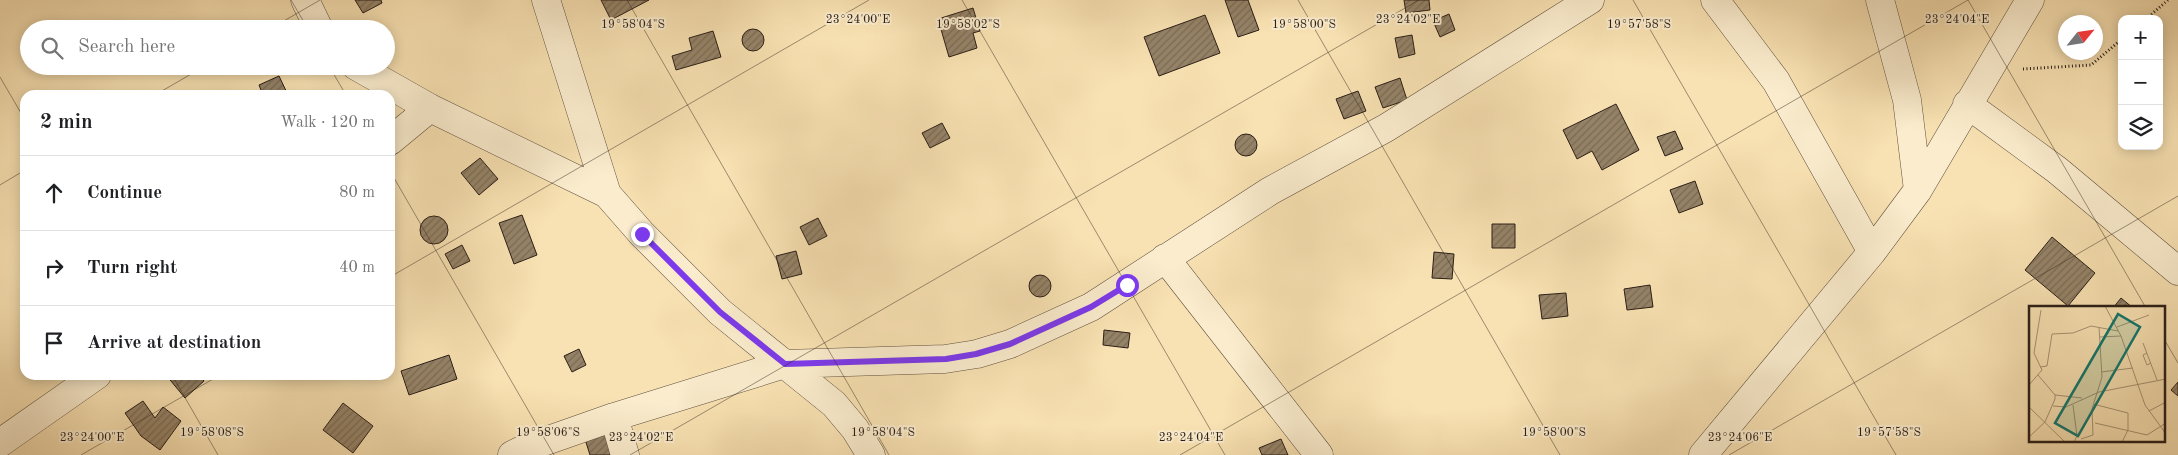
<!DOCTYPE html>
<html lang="en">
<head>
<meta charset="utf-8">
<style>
	:root { --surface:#fff; --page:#f2f2f2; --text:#202124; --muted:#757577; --line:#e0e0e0 }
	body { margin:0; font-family:"Old Standard TT",serif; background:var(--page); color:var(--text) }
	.controls { position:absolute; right:15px; top:15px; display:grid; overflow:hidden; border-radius:10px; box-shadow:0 2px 12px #0003 }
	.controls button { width:45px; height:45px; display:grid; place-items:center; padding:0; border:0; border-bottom:1px solid var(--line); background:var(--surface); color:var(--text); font:25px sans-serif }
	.compass { position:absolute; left:2058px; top:15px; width:45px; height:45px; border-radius:50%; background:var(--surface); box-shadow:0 2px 12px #0003; rotate:60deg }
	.stop { position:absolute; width:15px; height:15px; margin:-11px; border:4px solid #7c3aed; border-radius:50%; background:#fff }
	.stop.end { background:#7c3aed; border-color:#fff; box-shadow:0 1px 5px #0008 }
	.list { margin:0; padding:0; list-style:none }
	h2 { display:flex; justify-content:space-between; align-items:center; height:65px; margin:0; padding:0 20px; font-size:21px }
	h2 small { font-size:16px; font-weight:400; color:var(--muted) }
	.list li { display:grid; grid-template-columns:32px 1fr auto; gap:15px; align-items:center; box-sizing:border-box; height:75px; padding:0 20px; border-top:1px solid var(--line) }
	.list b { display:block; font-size:19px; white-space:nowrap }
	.list em { font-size:16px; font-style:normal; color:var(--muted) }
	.icon { flex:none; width:28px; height:28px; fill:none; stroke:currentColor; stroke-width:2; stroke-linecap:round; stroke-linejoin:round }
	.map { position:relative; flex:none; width:2178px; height:455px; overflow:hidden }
	.search { position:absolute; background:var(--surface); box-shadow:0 2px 12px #0003; left:20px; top:20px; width:375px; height:55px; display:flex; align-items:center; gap:12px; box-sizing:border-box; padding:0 18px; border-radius:28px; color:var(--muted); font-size:19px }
	.panel { position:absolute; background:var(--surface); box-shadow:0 2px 12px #0003; left:20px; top:90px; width:375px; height:290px; border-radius:15px }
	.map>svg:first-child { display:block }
	.building { fill:url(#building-hatch); stroke:#2a1e17 }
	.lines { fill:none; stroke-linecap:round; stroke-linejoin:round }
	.minor-casing { stroke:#5e4f3e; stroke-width:29 }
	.path { stroke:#2a1e17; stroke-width:3; stroke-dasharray:1 2.5; stroke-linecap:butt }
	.minor { stroke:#faeccd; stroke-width:28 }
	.route { stroke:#7c3aed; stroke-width:6 }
	.ticks { fill:none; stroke:#2a1e17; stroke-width:1; stroke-opacity:0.45 }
	.inset-road { fill:none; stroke:#a69374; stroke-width:1 }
	.view { fill:#0f766e; fill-opacity:0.15; stroke:#0f766e; stroke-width:2.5 }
	.inset-edge { fill:none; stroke:#2a1e17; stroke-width:2.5 }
	.ticks-label { font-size:12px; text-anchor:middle; fill:#2a1e17; stroke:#faeccd; stroke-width:4; stroke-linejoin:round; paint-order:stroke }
</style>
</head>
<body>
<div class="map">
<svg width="2178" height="455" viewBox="0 0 2178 455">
	<defs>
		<pattern id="building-hatch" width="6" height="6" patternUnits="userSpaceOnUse" patternTransform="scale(1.25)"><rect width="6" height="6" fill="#958368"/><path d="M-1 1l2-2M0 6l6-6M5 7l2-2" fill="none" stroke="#7a6b55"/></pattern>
	</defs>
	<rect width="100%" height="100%" fill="#f8e1b2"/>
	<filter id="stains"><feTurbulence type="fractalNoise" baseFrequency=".004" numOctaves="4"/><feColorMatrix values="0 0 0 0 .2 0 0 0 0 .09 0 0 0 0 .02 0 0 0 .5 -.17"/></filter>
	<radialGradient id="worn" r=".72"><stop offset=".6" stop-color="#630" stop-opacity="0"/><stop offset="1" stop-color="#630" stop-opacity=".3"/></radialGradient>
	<path class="building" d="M355 0H381L382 3 363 13Z
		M601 0H649L611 20Z
		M1225 0H1248L1259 30 1238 37Z
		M1404 0H1429L1430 10 1406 13Z
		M973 8 980 31 973 33 977 48 949 57 938 19Z
		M1449 14 1455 30 1440 37 1433 21Z
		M1205 15 1220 53 1159 76 1144 37Z
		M742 40a11 11 0 1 1 22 0a11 11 0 1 1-22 0Z
		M713 31 721 57 676 70 672 56 692 50 689 38Z
		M1412 35 1415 54 1399 58 1395 38Z
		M172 66H187L175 72Z
		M279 76 288 95H263L259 85Z
		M1400 78 1407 100 1383 108 1375 87Z
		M365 90 370 95H360Z
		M1358 91 1366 111 1344 119 1336 99Z
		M1616 104 1639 150 1602 170 1592 151 1577 159 1563 130Z
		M942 123 950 138 930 148 922 133Z
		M21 130H25V152H21Z
		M1675 131 1683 149 1665 156 1657 137Z
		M1235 145a11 11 0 1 1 22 0a11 11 0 1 1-22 0Z
		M480 158 498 179 479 195 461 173Z
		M22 173H25V190H21Z
		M1695 181 1703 204 1679 213 1670 190Z
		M522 215 537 255 514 264 499 223Z
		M420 230a14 14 0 1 1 28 0a14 14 0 1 1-28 0Z
		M818 218 827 236 809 245 800 227Z
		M1492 224H1515V248H1492Z
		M2052 237 2095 273 2068 306 2025 270Z
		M462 245 470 261 453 269 445 254Z
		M796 251 802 274 782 279 776 256Z
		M1434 252 1454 254 1452 279 1432 278Z
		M1029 286a11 11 0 1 1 22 0a11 11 0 1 1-22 0Z
		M1650 285 1653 307 1627 310 1624 289Z
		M1566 293 1568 316 1542 319 1539 295Z
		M2121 298 2133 308H2113Z
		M1104 330 1130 333 1128 348 1103 345Z
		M579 349 586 365 572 372 564 356Z
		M449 355 457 379 409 395 401 371Z
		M166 375H199L204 381 185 398Z
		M2178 382V396L2171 390Z
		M143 401 155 418 163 407 181 421 160 450 141 436 125 413Z
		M343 403 373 426 353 453 323 430Z
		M604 430 618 455H590L584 436Z
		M1281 439 1288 455H1262L1259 448Z"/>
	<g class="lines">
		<defs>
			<path id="minor" d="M305 0 319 29
				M546 0 607 194 642 234 720 312 834 404 855 429 871 455
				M1715 0 1776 81 1872 252
				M1880 0 1907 100 1918 190
				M356 66 430 108 607 194
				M1967 104 2057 170 2178 271
				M390 141 430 108
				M1165 258 1319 455
				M614 417 625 455
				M0 443 97 375
				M512 455 526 448 614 417 785 364 945 359 977 354 1010 344 1091 307 1270 191 1386 128 1590 0
				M1703 455 1872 252 1918 190 2030 0"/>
		</defs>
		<use href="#minor" class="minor-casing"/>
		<path class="path" d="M2146 19 2168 0
			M2023 69 2091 65 2122 39"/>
		<use href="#minor" class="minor"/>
	</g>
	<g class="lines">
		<path class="route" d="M642 234 720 312 785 364 946 359 976 354 1010 344 1091 307 1127 285"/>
	</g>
	<path class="ticks" d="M291 0 308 29M627 0 889 455M962 0 1225 455M1298 0 1560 455M1633 0 1896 455M1968 0 2146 308M270 29 320 0M329 66 346 95M0 77 25 120M155 95 205 66M390 171 554 455M0 185 25 170M390 277 869 0M2164 339 2178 363M172 375 218 455M81 455 220 375M630 455 1419 0M1180 455 1968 0M1729 455 2178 196"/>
	<g transform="translate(2029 306)">
		<rect width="136" height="136" fill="#f8e1b2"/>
		<path class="inset-road" d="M76 0 92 30 116 99 137 128M88 21 120 9M71 31 92 30M114 37 128 74M118 47 114 49 118 59 122 57M11 61 18 60 23 28 44 27 62 20 89 25M72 66 104 62M0 79 13 64 5 47 12 4M26 89 53 92M64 98 99 107V124L93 136M44 99 48 130 45 136M24 100 37 101 70 86 137 73M0 101 36 136M120 105 137 96M66 117 118 129 137 117M0 131 16 116 26 93V89L9 69M52 133 64 129 63 103 73 71 70 21"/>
		<path class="view" d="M89 8 111 21 49 130 26 117Z"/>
		<rect width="136" height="136" class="inset-edge"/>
	</g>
	<g class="ticks-label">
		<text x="858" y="23">23°24'00"E</text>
		<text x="1408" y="23">23°24'02"E</text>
		<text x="1957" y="23">23°24'04"E</text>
		<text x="633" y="28">19°58'04"S</text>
		<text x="968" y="28">19°58'02"S</text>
		<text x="1304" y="28">19°58'00"S</text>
		<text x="1639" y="28">19°57'58"S</text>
		<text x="212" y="436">19°58'08"S</text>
		<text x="548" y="436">19°58'06"S</text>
		<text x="883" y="436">19°58'04"S</text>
		<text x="1554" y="436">19°58'00"S</text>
		<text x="1889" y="436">19°57'58"S</text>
		<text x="92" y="441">23°24'00"E</text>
		<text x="641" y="441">23°24'02"E</text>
		<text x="1191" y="441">23°24'04"E</text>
		<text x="1740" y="441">23°24'06"E</text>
	</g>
	<rect width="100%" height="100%" filter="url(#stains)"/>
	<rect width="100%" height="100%" fill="url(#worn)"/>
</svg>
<div class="controls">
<button>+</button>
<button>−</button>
<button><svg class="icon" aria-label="layers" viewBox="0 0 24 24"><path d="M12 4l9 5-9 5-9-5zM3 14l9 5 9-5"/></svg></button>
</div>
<svg class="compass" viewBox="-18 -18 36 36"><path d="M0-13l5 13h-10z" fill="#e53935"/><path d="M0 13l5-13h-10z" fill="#757577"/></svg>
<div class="stop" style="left:1127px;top:285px"></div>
<div class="stop end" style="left:642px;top:234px"></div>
<div class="search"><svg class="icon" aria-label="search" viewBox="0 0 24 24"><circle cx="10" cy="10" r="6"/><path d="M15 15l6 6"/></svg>Search here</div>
<section class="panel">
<h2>2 min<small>Walk · 120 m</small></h2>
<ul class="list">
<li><svg class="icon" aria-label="ahead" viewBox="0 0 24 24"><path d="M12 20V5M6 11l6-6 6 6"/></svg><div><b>Continue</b></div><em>80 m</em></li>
<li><svg class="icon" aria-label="right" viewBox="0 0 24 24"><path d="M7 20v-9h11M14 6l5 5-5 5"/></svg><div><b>Turn right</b></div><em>40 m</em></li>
<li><svg class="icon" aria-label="arrive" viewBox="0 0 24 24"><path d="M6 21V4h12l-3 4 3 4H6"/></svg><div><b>Arrive at destination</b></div></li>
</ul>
</section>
</div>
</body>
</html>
